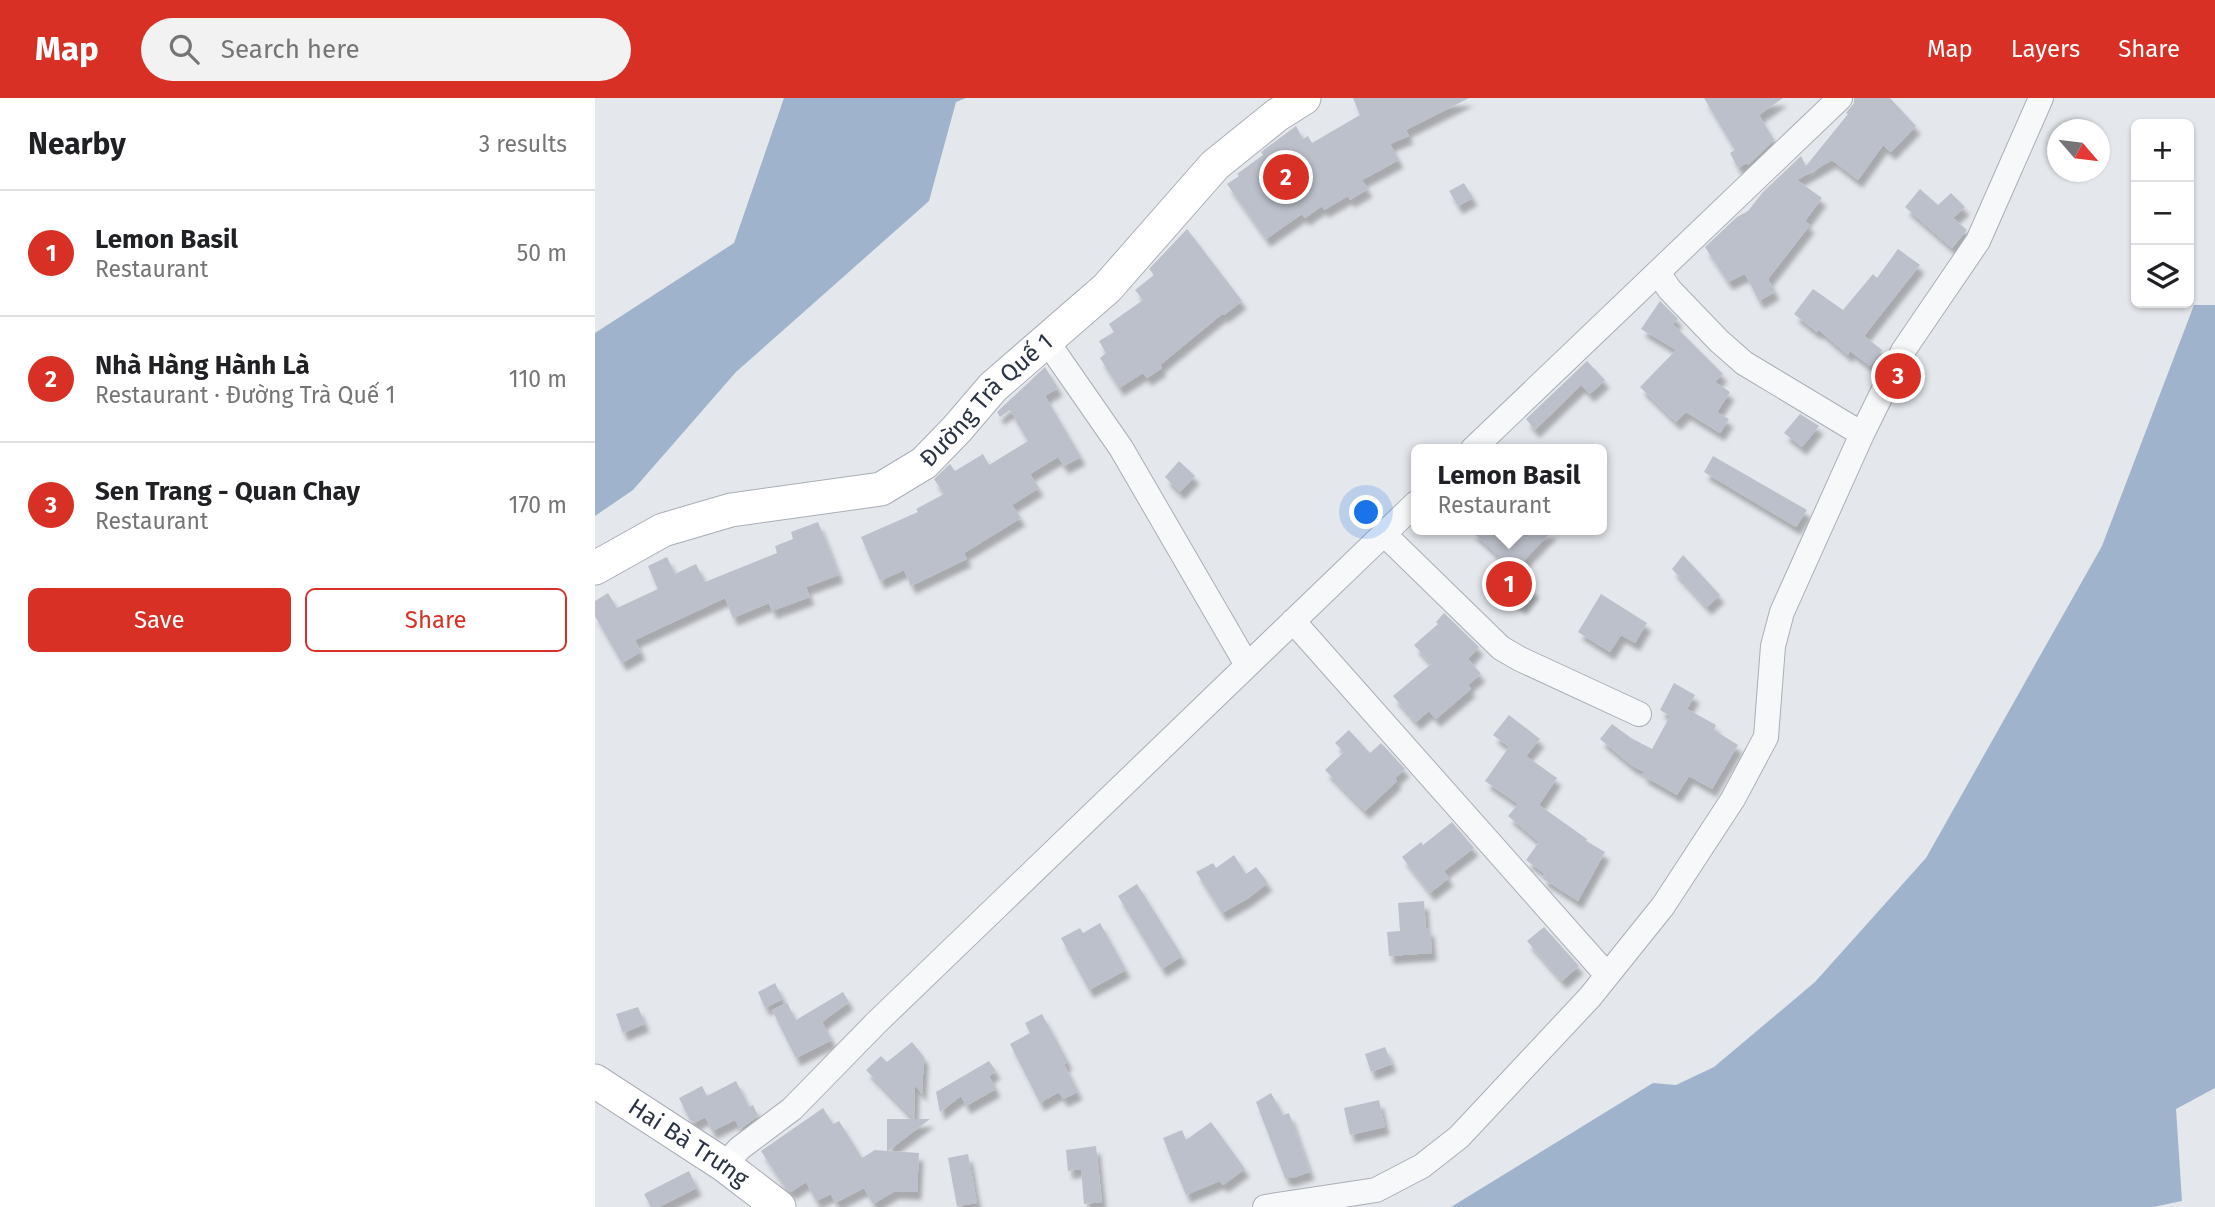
<!DOCTYPE html>
<html lang="en">
<head>
<meta charset="utf-8">
<style>
	:root { --surface:#fff; --page:#f2f2f2; --text:#202124; --muted:#757577; --line:#e0e0e0; --accent:#d93025 }
	body { margin:0; font-family:"Fira Sans",sans-serif; background:var(--page); color:var(--text) }
	.controls { position:absolute; right:21px; top:21px; display:grid; overflow:hidden; border-radius:10px; box-shadow:0 2px 5px #0004 }
	.controls button { width:63px; height:63px; display:grid; place-items:center; padding:0; border:0; border-bottom:2px solid var(--line); background:var(--surface); color:var(--text); font:35px sans-serif }
	.compass { position:absolute; left:1452px; top:21px; width:63px; height:63px; border-radius:50%; background:var(--surface); box-shadow:0 2px 5px #0004; rotate:118deg }
	.you { position:absolute; left:772px; top:415px; width:24px; height:24px; margin:-18px; border:5px solid #fff; border-radius:50%; background:#1a73e8; box-shadow:0 0 0 10px #1a73e833 }
	.badge { display:grid; place-items:center; width:46px; height:46px; border-radius:50%; background:var(--accent); color:#fff; font-size:23px; font-weight:700 }
	.pin { position:absolute; translate:-50% -50%; border:4px solid #fff; box-shadow:0 2px 7px #0006 }
	.popup { position:absolute; left:816px; top:346px; width:196px; height:91px; box-sizing:border-box; display:grid; place-content:center; border-radius:10px; background:var(--surface); filter:drop-shadow(0 2px 5px #0005); font-size:23px; white-space:nowrap; color:var(--muted) }
	.popup b { font-size:26px; color:var(--text) }
	.popup::after { content:''; position:absolute; left:50%; top:100%; margin-left:-14px; border:14px solid transparent; border-top-color:var(--surface) }
	.list { margin:0; padding:0; list-style:none }
	h2 { display:flex; justify-content:space-between; align-items:center; height:91px; margin:0; padding:0 28px; font-size:30px }
	h2 small { font-size:23px; font-weight:400; color:var(--muted) }
	.list li { display:grid; grid-template-columns:46px 1fr auto; gap:21px; align-items:center; box-sizing:border-box; height:126px; padding:0 28px; border-top:2px solid var(--line) }
	.list b { display:block; font-size:26px; white-space:nowrap }
	.list p { margin:0; font-size:23px; white-space:nowrap; color:var(--muted) }
	.list em { font-size:23px; font-style:normal; color:var(--muted) }
	.actions { display:flex; gap:14px; padding:21px 28px }
	.actions a { flex:1; padding:16px 0; border:2px solid var(--accent); border-radius:10px; text-align:center; font-size:24px; color:var(--accent) }
	.actions .main { background:var(--accent); color:#fff }
	.icon { flex:none; width:38px; height:38px; fill:none; stroke:currentColor; stroke-width:2; stroke-linecap:round; stroke-linejoin:round }
	.map { position:relative; flex:none; width:1620px; height:1109px; overflow:hidden }
	header { display:flex; align-items:center; gap:42px; box-sizing:border-box; height:98px; padding:0 35px; background:var(--accent); color:#fff }
	header strong { font-size:33px }
	nav { display:flex; gap:38px; margin-inline-start:auto; font-size:24px }
	.search { width:490px; height:63px; background:var(--page); display:flex; align-items:center; gap:18px; box-sizing:border-box; padding:0 24px; border-radius:38px; color:var(--muted); font-size:26px }
	main { display:flex }
	aside { flex:1; background:var(--surface) }
	.map>svg:first-child { display:block }
	.water { fill:#9fb4cc }
	.building { fill:#bbc0ca; filter:url(#shadow) }
	.lines { fill:none; stroke-linecap:round; stroke-linejoin:round }
	.street-casing { stroke:#a9aeb7; stroke-width:26 }
	.secondary-casing { stroke:#a9aeb7; stroke-width:35 }
	.street { stroke:#f7f8fa; stroke-width:24 }
	.secondary { stroke:#fff; stroke-width:33 }
	.labels { text-anchor:middle; dominant-baseline:central; stroke-width:7; stroke-linejoin:round; paint-order:stroke }
	.street-label { font-size:24px; fill:#2b3445; stroke:#f4f6f9 }
</style>
</head>
<body>
<header>
<strong>Map</strong>
<div class="search"><svg class="icon" aria-label="search" viewBox="0 0 24 24"><circle cx="10" cy="10" r="6"/><path d="M15 15l6 6"/></svg>Search here</div>
<nav><a>Map</a><a>Layers</a><a>Share</a></nav>
</header>
<main>
<aside>
<h2>Nearby<small>3 results</small></h2>
<ul class="list">
<li><span class="badge">1</span><div><b>Lemon Basil</b><p>Restaurant</p></div><em>50 m</em></li>
<li><span class="badge">2</span><div><b>Nhà Hàng Hành Là</b><p>Restaurant · Đường Trà Quế 1</p></div><em>110 m</em></li>
<li><span class="badge">3</span><div><b>Sen Trang - Quan Chay</b><p>Restaurant</p></div><em>170 m</em></li>
</ul>
<div class="actions"><a class="main">Save</a><a>Share</a></div>
</aside>
<div class="map">
<svg width="1620" height="1109" viewBox="0 0 1620 1109">
	<defs>
		<filter id="shadow"><feDropShadow dx="4.5" dy="8" stdDeviation="2" flood-color="#0004"/></filter>
	</defs>
	<rect width="100%" height="100%" fill="#e4e7ec"/>
	<path class="water" d="M189 0H371L361 4 334 103 141 274 38 392 0 418V235L139 145Z
		M1599 207H1620V990L1581 1011 1587 1103 1558 1109H856L1058 985 1081 987 1119 969 1220 884 1331 760 1507 448Z"/>
	<path class="building" d="M758 0H874L811 32 814 38 795 46 804 62 767 82 773 91 755 102 753 98 729 112 727 108 710 120 707 116 671 141 632 86 644 78 642 76 668 57 666 54 701 28 708 41 713 38 717 45 765 17Z
		M1109 0H1188L1164 17 1179 42 1153 67 1151 65 1143 70 1135 55 1140 52Z
		M1259 0H1295L1321 28 1296 54 1288 47 1263 82 1237 62 1202 82 1227 100 1210 123 1215 127 1173 181 1180 194 1164 203 1150 176 1133 184 1110 149 1142 119 1153 113 1168 94 1206 58 1211 68 1253 16 1251 15 1259 5Z
		M869 85 878 100 863 108 854 93Z
		M1325 91 1343 107 1356 95 1370 109 1358 120 1372 132 1357 150 1310 109Z
		M592 131 647 203 629 217 627 216 565 267 567 270 552 280 548 275 524 290 505 260 511 255 504 243 519 234 514 226 548 202 540 192 559 177 554 171Z
		M1303 151 1325 167 1269 238 1287 252 1275 268 1255 253 1253 257 1224 232 1222 234 1199 216 1218 191 1248 212 1278 176 1282 180Z
		M1065 203 1083 221 1078 226 1128 276 1120 284 1135 294 1122 314 1134 321 1125 335 1091 314 1081 324 1045 289 1081 252 1046 231Z
		M992 263 1010 282 995 296 986 287 940 332 931 321Z
		M450 269 463 290 450 298 486 359 469 368 463 359 435 376 444 390 417 407 426 420 369 455 372 461 316 488 309 472 285 483 266 439 323 414 321 411 349 396 339 381 355 366 360 373 388 356 394 367 433 343 415 312 405 319 402 314Z
		M1205 316 1224 328 1207 349 1189 335Z
		M1118 358 1212 412 1201 429 1109 374Z
		M584 363 600 378 585 394 570 379Z
		M223 424 244 477 211 489 215 499 177 513 174 505 138 520 130 500 40 542 46 554 27 565 0 518V503L13 495 22 510 63 491 53 468 72 459 80 476 101 466 110 484 182 455 180 448 198 441 196 434Z
		M875 432H958L917 475 940 492 927 509 887 481 904 458Z
		M1088 457 1125 497 1112 509 1077 471Z
		M1006 496 1052 525 1040 545 1026 537 1015 554 983 534Z
		M849 515 884 549 873 561 886 576 873 587 876 591 841 621 834 613 821 624 798 598 836 566 819 547 843 526 841 524Z
		M1079 585 1100 597 1092 611 1121 627 1119 632 1143 647 1117 691 1094 678 1082 697 1047 677 1049 674 1036 667 1005 641 1017 626 1036 640 1057 651 1075 618 1065 612Z
		M914 617 945 641 931 658 962 680 944 707 992 741 991 743 1010 754 983 803 947 780 950 776 931 762 944 744 913 718 923 706 890 683 914 649 898 637Z
		M754 632 775 655 786 645 810 671 800 680 802 683 770 713 730 672 749 654 740 645Z
		M857 724 879 750 849 773 854 780 835 795 807 759 826 744 828 747Z
		M639 757 651 776 661 769 673 785 652 801 627 815 601 774 618 765 621 770Z
		M542 786 587 858 567 871 523 798Z
		M829 803 831 831 835 830 837 855 794 858 792 834 805 833 803 805Z
		M505 825 531 872 494 892 466 840 485 830 488 835Z
		M949 829 984 868 967 883 932 843Z
		M180 885 188 901 170 910 163 894Z
		M248 894 254 904 227 924 237 942 201 960 177 912 192 905 201 922Z
		M43 909 50 926 28 935 21 916Z
		M447 916 473 964 469 966 483 994 468 1001 464 994 445 1005 415 946 435 935 430 925Z
		M317 944 329 959 327 996 320 987 319 1021H335L293 1053 324 1055 322 1094 300 1093 278 1106 269 1090 240 1105 236 1096 221 1103 211 1084 196 1094 189 1088 166 1053 228 1010 238 1026 244 1023 267 1060 280 1052 292 1053V1021H319L271 972 286 958 292 964Z
		M790 949 797 966 776 974 770 956Z
		M394 963 401 973 394 978 401 991 371 1008 366 998 345 1014 341 994Z
		M141 983 154 1009 158 1007 163 1018 145 1031 140 1022 117 1033 110 1019 99 1025 95 1022 84 1000 107 988 112 998Z
		M676 995 688 1017 694 1015 715 1074 697 1080H690L661 1004Z
		M784 1002 790 1029 755 1037 749 1010Z
		M616 1024 650 1071 628 1087 625 1083 591 1097 568 1040 587 1032 591 1042Z
		M501 1048 507 1104 489 1106 486 1071 473 1073 471 1052Z
		M373 1056 382 1105 362 1108 353 1060Z
		M94 1073 102 1090 64 1109H56L49 1096Z"/>
	<g class="lines">
		<defs>
			<path id="street" d="M1063 175 1075 192 1124 243 1149 265 1267 336
				M451 242 526 350 652 567
				M878 351 1245 0
				M789 436 906 550 925 561 1044 616
				M698 523 1012 877
				M129 1067 145 1050 197 1011 281 925 821 405
				M670 1109 781 1092 827 1068 864 1039 995 899 1068 808 1138 701 1171 639 1178 548 1187 514 1267 336 1308 253 1383 143 1446 0"/>
			<g id="secondary">
				<path id="s1" d="M0 470 68 432 136 412 286 391 329 365 362 331 398 289 512 190 620 67 682 17 709 0"/>
				<path id="s2" d="M0 983 129 1067 184 1109"/>
			</g>
		</defs>
		<use href="#street" class="street-casing"/>
		<use href="#secondary" class="secondary-casing"/>
		<use href="#street" class="street"/>
		<use href="#secondary" class="secondary"/>
	</g>
	<g class="labels">
		<g class="street-label">
			<text stroke="none"><textPath href="#s1" startOffset="439">Đường Trà Quế 1</textPath></text>
			<text stroke="none"><textPath href="#s2" startOffset="112">Hai Bà Trưng</textPath></text>
		</g>
	</g>
</svg>
<div class="controls">
<button>+</button>
<button>−</button>
<button><svg class="icon" aria-label="layers" viewBox="0 0 24 24"><path d="M12 4l9 5-9 5-9-5zM3 14l9 5 9-5"/></svg></button>
</div>
<svg class="compass" viewBox="-18 -18 36 36"><path d="M0-13l5 13h-10z" fill="#e53935"/><path d="M0 13l5-13h-10z" fill="#757577"/></svg>
<div class="you"></div>
<div class="pin badge" style="left:914px;top:486px">1</div>
<div class="popup"><b>Lemon Basil</b>Restaurant</div>
<div class="pin badge" style="left:691px;top:79px">2</div>
<div class="pin badge" style="left:1303px;top:278px">3</div>
</div>
</main>
</body>
</html>
